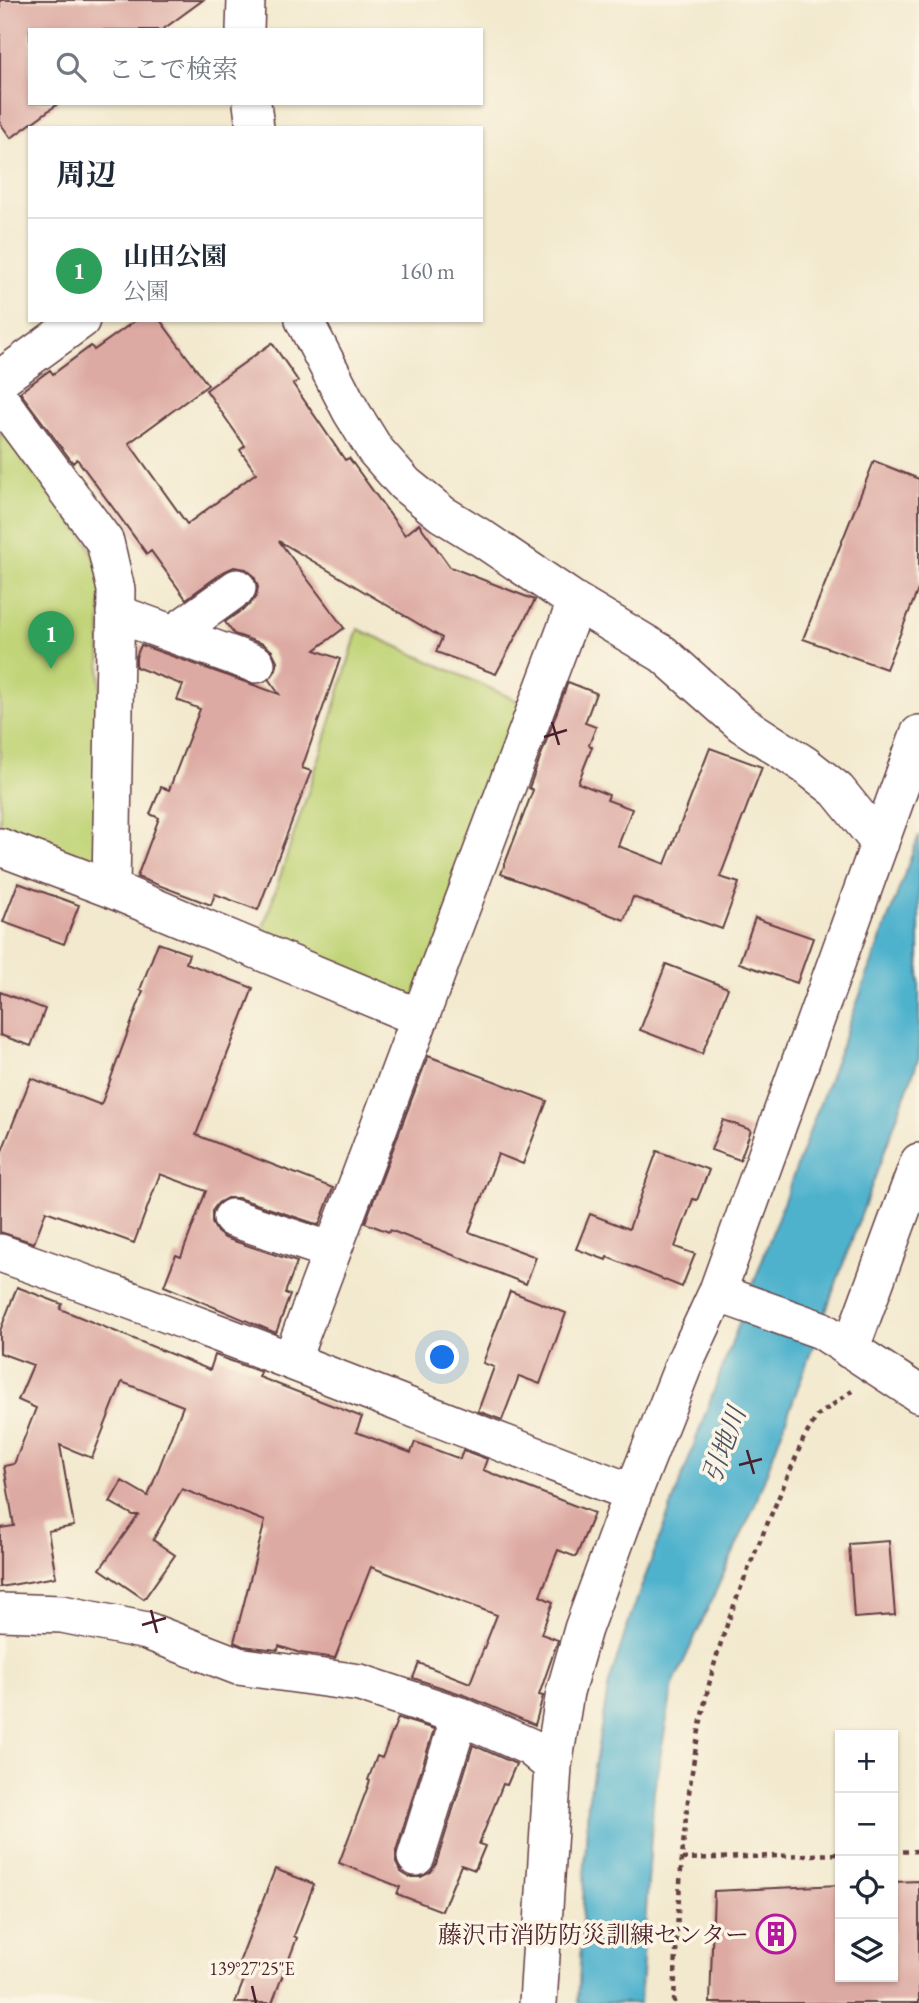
<!DOCTYPE html>
<html lang="ja">
<head>
<meta charset="utf-8">
<style>
	:root { --surface:#fff; --page:#f6f6f7; --text:#1f2937; --muted:#747a83; --line:#e0e1e3; --accent:#b5179e }
	body { margin:0; font-family:"EB Garamond","Noto Serif JP",serif; background:var(--page); color:var(--text) }
	.controls { position:absolute; right:21px; bottom:21px; display:grid; overflow:hidden; border-radius:0px; box-shadow:0 2px 5px #0004 }
	.controls button { width:63px; height:63px; display:grid; place-items:center; padding:0; border:0; border-bottom:2px solid var(--line); background:var(--surface); color:var(--text); font:35px sans-serif }
	.you { position:absolute; left:443px; top:1358px; width:24px; height:24px; margin:-18px; border:5px solid #fff; border-radius:50%; background:#1a73e8; box-shadow:0 0 0 10px #1a73e833 }
	.badge { display:grid; place-items:center; width:46px; height:46px; border-radius:50%; background:var(--accent); color:#fff; font-size:23px; font-weight:700 }
	.pin { position:absolute; translate:-50% -58px; filter:drop-shadow(0 2px 4px #0008) }
	.pin::after { content:''; position:absolute; top:37px; width:24px; height:21px; background:inherit; clip-path:polygon(0 0,100% 0,50% 100%) }
	.list { margin:0; padding:0; list-style:none }
	h2 { display:flex; justify-content:space-between; align-items:center; height:91px; margin:0; padding:0 28px; font-size:30px }
	h2 small { font-size:23px; font-weight:400; color:var(--muted) }
	.list li { display:grid; grid-template-columns:46px 1fr auto; gap:21px; align-items:center; box-sizing:border-box; height:105px; padding:0 28px; border-top:2px solid var(--line) }
	.list b { display:block; font-size:26px; white-space:nowrap }
	.list p { margin:0; font-size:23px; white-space:nowrap; color:var(--muted) }
	.list em { font-size:23px; font-style:normal; color:var(--muted) }
	.icon { flex:none; width:38px; height:38px; fill:none; stroke:currentColor; stroke-width:2; stroke-linecap:round; stroke-linejoin:round }
	.map { position:relative; flex:none; width:919px; height:2003px; overflow:hidden }
	.search { position:absolute; background:var(--surface); box-shadow:0 2px 5px #0004; left:28px; top:28px; width:455px; height:77px; display:flex; align-items:center; gap:18px; box-sizing:border-box; padding:0 24px; border-radius:0px; color:var(--muted); font-size:26px }
	.panel { position:absolute; background:var(--surface); box-shadow:0 2px 5px #0004; left:28px; top:126px; width:455px; height:196px; border-radius:0px }
	.map>svg:first-child { display:block }
	.green { fill:#c1d478; stroke:#867a52; stroke-width:2 }
	.water { fill:#4fb2cd; stroke:#4c687c; stroke-width:2 }
	.building { fill:#ddaaa3 }
	.lines { fill:none; stroke-linecap:round; stroke-linejoin:round }
	.minor-casing { stroke:#633d43; stroke-width:40 }
	.path { stroke:#633d43; stroke-width:4.5; stroke-dasharray:5 5; stroke-linecap:butt }
	.minor { stroke:#fff; stroke-width:37 }
	.ticks { fill:none; stroke:#4a1f2b; stroke-width:2.5 }
	.labels { text-anchor:middle; dominant-baseline:central; stroke-width:7; stroke-linejoin:round; paint-order:stroke }
	.poi-label { font-size:24px; fill:#4a1f2b; stroke:#fcf5e5; text-anchor:end }
	.water-label { font-size:26px; font-style:italic; fill:#4c5264; stroke:#fcf5e5 }
	.ticks-label { font-size:18px; text-anchor:middle; fill:#4a1f2b; stroke:#fcf5e5; stroke-width:7; stroke-linejoin:round; paint-order:stroke }
</style>
</head>
<body>
<div class="map">
<svg width="919" height="2003" viewBox="0 0 919 2003">
	<rect width="100%" height="100%" fill="#fcf5e5"/>
	<filter id="ink" filterUnits="userSpaceOnUse"><feTurbulence type="fractalNoise" baseFrequency=".0143" numOctaves="2"/><feDisplacementMap in="SourceGraphic" scale="14" xChannelSelector="R" yChannelSelector="G"/><feConvolveMatrix kernelMatrix="1 2 1 2 8 2 1 2 1" color-interpolation-filters="sRGB"/></filter>
	<filter id="wash" filterUnits="userSpaceOnUse"><feTurbulence type="fractalNoise" baseFrequency=".00686" numOctaves="4" result="noise"/><feDisplacementMap in="SourceGraphic" scale="28" xChannelSelector="R" yChannelSelector="G"/><feGaussianBlur stdDeviation="1.57" result="paint"/><feColorMatrix in="noise" values="0 0 0 0 0 0 0 0 0 0 0 0 0 0 0 0 0 1.4 0 .05"/><feComposite in="paint" operator="in"/></filter>
	<g filter="url(#wash)">
		<rect width="100%" height="100%" fill="#f2e9ce"/>
		<path class="green" d="M0 430 88 543 101 575 99 856 87 867 0 833Z
			M358 629 536 709 420 1018 256 949 323 747Z"/>
		<path class="water" d="M919 835V1057L754 1507 673 1685 654 1791 640 2003H578L588 1802 609 1683 630 1618Z"/>
		<g id="blocks">
			<path class="building" d="M0 0H203L162 30H30V103H59L11 138 0 123Z
				M136 320H160L208 385 129 443 187 524 256 473 240 450 245 446 206 390 272 343 298 381 293 384 345 460 349 458 405 535 419 524 450 567 535 600 496 674 436 652 442 638 279 541 344 628 315 650 340 659 302 768 311 771 258 910 215 894 211 905 137 877 159 818 150 814 161 787 169 790 200 709 177 700 183 685 136 667V657L141 645 279 694 269 680 276 670 277 661 272 651 263 644 234 634 225 622 249 605 256 597 258 587 254 576 246 569 234 567 225 571 186 599 151 551 147 554 77 459 73 463 20 392 50 370 53 374 91 346 94 350Z
				M874 461 919 479V587L886 669 803 639Z
				M568 682 596 693 585 723 596 727 589 745 592 747 578 783 609 795 607 800 632 809 618 846 665 864 710 748 762 767 720 877 739 883 722 929 633 897 624 920 501 874 533 790 529 788Z
				M18 883 79 905 64 944 3 922Z
				M755 918 813 938 797 983 739 963Z
				M158 943 189 954 186 963 253 988 196 1135 333 1188 319 1225 238 1198H227L218 1203 212 1211V1223L217 1232 225 1238 297 1262 285 1293 290 1295 276 1333 164 1286 176 1255 181 1257 206 1191 160 1174 134 1243 46 1211 34 1243 0 1232V1156L31 1078 101 1105 143 991 140 990Z
				M666 964 728 988 702 1054 640 1030Z
				M0 992 45 1009 31 1046 0 1035Z
				M428 1056 547 1101 523 1164 498 1154 469 1232 536 1257 526 1284 390 1230 389 1232 365 1223Z
				M723 1120 751 1130 740 1160 711 1150Z
				M657 1151 709 1170 697 1200 693 1199 675 1247 695 1254 682 1287 607 1257 606 1260 576 1249 590 1214 629 1229Z
				M17 1287 62 1304 60 1309 210 1370 215 1355 261 1372 259 1377 362 1417 356 1432 411 1453 415 1442 460 1459 463 1450 487 1459 483 1470 594 1513 576 1557 558 1550 540 1596 553 1602 541 1634 558 1640 539 1695 543 1696 535 1725 467 1696 413 1678 419 1663 470 1683 497 1615 371 1567 335 1658 300 1653 279 1646 278 1650 243 1646 234 1642 265 1521 182 1489 153 1540 175 1555 144 1599 100 1569 138 1515H133L110 1502 122 1481 148 1496 183 1406 122 1382 92 1458 60 1445 74 1526 48 1531 56 1577 0 1587V1528L14 1526 4 1466 14 1464 36 1408 18 1400 33 1365 0 1353V1331Z
				M510 1291 566 1313 540 1384 519 1376 502 1420 478 1411 494 1367 483 1363Z
				M889 1541 895 1615 854 1618 849 1544Z
				M398 1718 434 1729 396 1851V1862L401 1872 409 1877H421L431 1872 436 1864 473 1745 516 1764 507 1785 503 1784 479 1844 485 1846 475 1870 461 1865 442 1911 397 1894 400 1887 339 1863 370 1781 368 1780 377 1756 382 1758Z
				M275 1869 314 1884 294 1936 297 1938 272 2003H235L247 1972 237 1968Z
				M919 1881V2003H710L714 1891 840 1885V1977H893V1882Z"/>
		</g>
	</g>
	<g filter="url(#ink)">
		<use href="#blocks" fill-opacity="0" stroke="#633d43" stroke-width="2"/>
		<g class="lines">
			<defs>
				<path id="minor" d="M245 30 246 0
					M252 103 255 128
					M304 320 351 411 375 450 405 484 442 514 483 539 576 602 663 654 742 724 805 765 837 790 880 843
					M0 379 81 320
					M0 400 105 542 116 590 111 889
					M115 613 256 664
					M173 634 237 588
					M0 847 111 889 420 1018
					M232 1218 332 1251
					M0 1253C213 1328 422 1413 633 1493
					M717 1293 821 1330 919 1394
					M850 1350 919 1162
					M291 1361 576 602
					M0 1612 62 1614 147 1631 238 1666 360 1683 460 1716 530 1747 553 1766
					M416 1857 460 1716
					M538 2003 553 1766 565 1692 583 1629 633 1493 684 1364 717 1293 919 734"/>
			</defs>
			<use href="#minor" class="minor-casing"/>
			<path class="path" d="M893 1852 919 1851
				M682 1859 840 1854
				M674 2003C678 1891 684 1778 713 1669 734 1594 773 1513 803 1440L817 1416 852 1391"/>
			<use href="#minor" class="minor"/>
		</g>
	</g>
	<path class="ticks" d="M552 722 559 745M544 737 567 730M747 1450 754 1474M739 1465 762 1459M151 1610 157 1633M142 1625 166 1618M252 1986 256 2003"/>
	<defs>
		<symbol id="building-ring" viewBox="-11 -11 22 22"><circle r="9.5" fill="#fcf5e5" stroke="#b5179e" stroke-width="1.5"/><path d="M-4-6H4V6H1V3H-1V6H-4ZM-2.5-4.3h1.7v1.8h-1.7ZM.8-4.3h1.7v1.8H.8ZM-2.5-1h1.7V.8h-1.7ZM.8-1h1.7V.8H.8Z" fill="#b5179e"/></symbol>
	</defs>
	<g fill-rule="evenodd">
		<use href="#building-ring" x="754" y="1912" width="44" height="44"/>
	</g>
	<g class="labels">
		<g class="poi-label">
			<text x="749" y="1934">藤沢市消防防災訓練センター</text>
		</g>
		<g class="water-label">
			<text transform="translate(724 1445) rotate(-70)">引地川</text>
		</g>
	</g>
	<g class="ticks-label">
		<text x="252" y="1975">139°27'25"E</text>
	</g>
</svg>
<div class="controls">
<button>+</button>
<button>−</button>
<button><svg class="icon" aria-label="locate" viewBox="0 0 24 24"><circle cx="12" cy="12" r="6"/><path d="M12 2v4M12 18v4M2 12h4M18 12h4"/></svg></button>
<button><svg class="icon" aria-label="layers" viewBox="0 0 24 24"><path d="M12 4l9 5-9 5-9-5zM3 14l9 5 9-5"/></svg></button>
</div>
<div class="you"></div>
<div class="pin badge" style="left:51px;top:669px;background:#2e9e5b">1</div>
<div class="search"><svg class="icon" aria-label="search" viewBox="0 0 24 24"><circle cx="10" cy="10" r="6"/><path d="M15 15l6 6"/></svg>ここで検索</div>
<section class="panel">
<h2>周辺<small></small></h2>
<ul class="list">
<li><span class="badge" style="background:#2e9e5b">1</span><div><b>山田公園</b><p>公園</p></div><em>160 m</em></li>
</ul>
</section>
</div>
</body>
</html>
